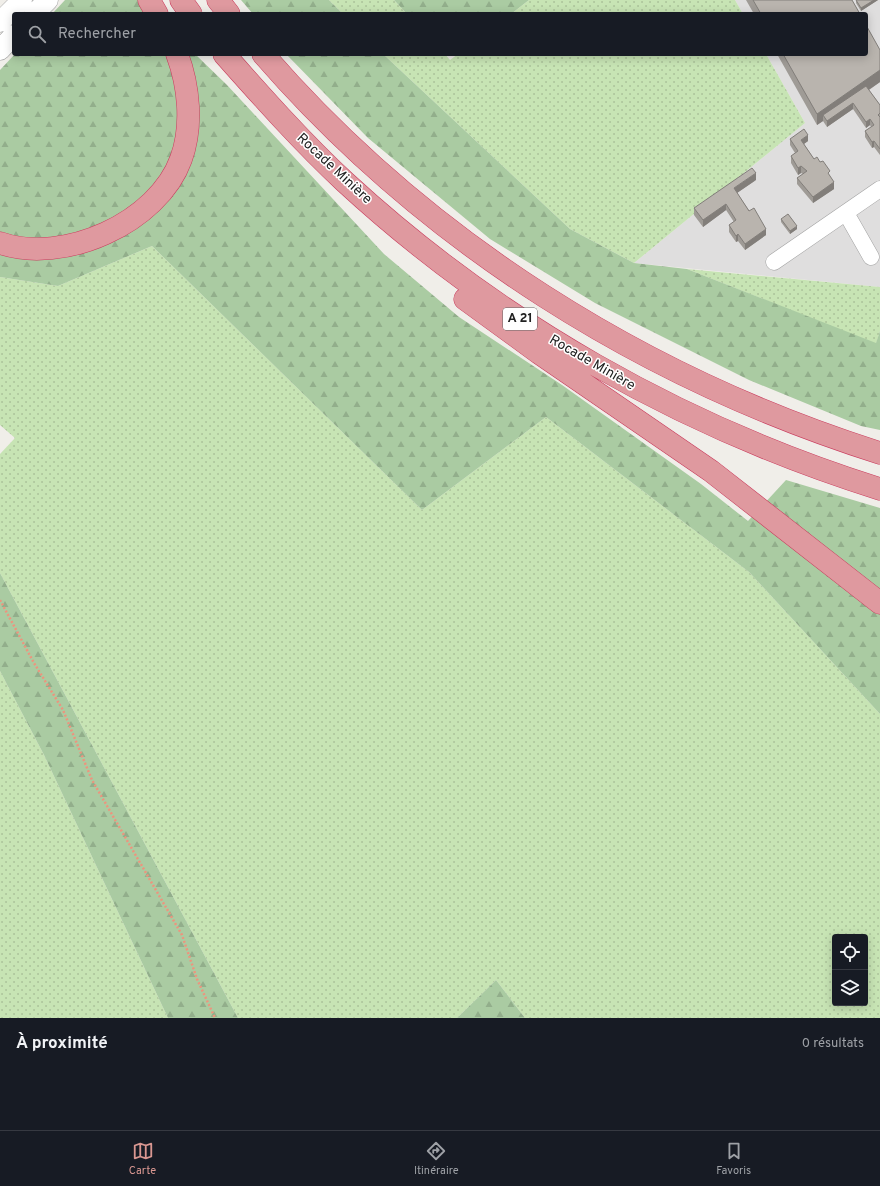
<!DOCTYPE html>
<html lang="fr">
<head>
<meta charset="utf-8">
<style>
	:root { --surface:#171b24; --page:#242831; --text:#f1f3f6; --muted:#9ea1a6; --line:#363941; --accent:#d99791 }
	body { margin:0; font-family:Overpass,sans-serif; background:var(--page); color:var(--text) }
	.controls { position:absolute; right:12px; bottom:12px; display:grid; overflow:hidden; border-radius:4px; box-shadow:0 2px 10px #0003 }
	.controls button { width:36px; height:36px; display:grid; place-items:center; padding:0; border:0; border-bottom:1px solid var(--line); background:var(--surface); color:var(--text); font:20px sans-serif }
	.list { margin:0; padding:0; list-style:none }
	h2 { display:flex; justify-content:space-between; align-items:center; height:52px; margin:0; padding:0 16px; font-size:17px }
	h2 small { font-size:13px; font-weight:400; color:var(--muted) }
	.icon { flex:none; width:22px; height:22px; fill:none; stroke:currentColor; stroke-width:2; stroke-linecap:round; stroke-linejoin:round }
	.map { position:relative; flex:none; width:880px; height:1018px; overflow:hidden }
	.search { position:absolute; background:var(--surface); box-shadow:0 2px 10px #0003; left:12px; right:12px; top:12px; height:44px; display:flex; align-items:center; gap:10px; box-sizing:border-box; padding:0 14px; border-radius:4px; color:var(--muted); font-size:15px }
	.sheet { height:112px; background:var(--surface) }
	nav { display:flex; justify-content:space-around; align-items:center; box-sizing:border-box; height:56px; border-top:1px solid var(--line); background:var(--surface); font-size:11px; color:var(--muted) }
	nav a { display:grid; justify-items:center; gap:2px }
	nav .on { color:var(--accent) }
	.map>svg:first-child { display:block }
	.residential { fill:#dfdede }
	.grass { fill:url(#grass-dots); fill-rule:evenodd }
	.forest { fill:url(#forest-firs) }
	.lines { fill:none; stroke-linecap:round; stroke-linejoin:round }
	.minor-casing { stroke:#a2a2a2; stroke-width:17 }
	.tertiary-casing { stroke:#a2a2a2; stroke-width:21 }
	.motorway-casing { stroke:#c93b5d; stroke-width:23 }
	.path { stroke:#ec957e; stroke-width:2.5; stroke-dasharray:2 2; stroke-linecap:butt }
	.minor { stroke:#fff; stroke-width:16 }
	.tertiary { stroke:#fff; stroke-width:20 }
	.motorway { stroke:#df999f; stroke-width:22 }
	.wall { fill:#9f9b96 }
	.shaded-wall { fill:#827e7a }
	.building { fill:#b9b4ae; stroke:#827e7a }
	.labels { text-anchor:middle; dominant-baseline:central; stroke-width:3; stroke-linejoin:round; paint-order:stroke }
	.shield { fill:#fff; stroke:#646464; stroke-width:1 }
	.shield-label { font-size:13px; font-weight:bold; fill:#212121 }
	.street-label { font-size:14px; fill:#212121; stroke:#fff }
</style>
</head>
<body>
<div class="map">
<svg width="880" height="1018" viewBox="0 0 880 1018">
	<defs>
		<pattern id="grass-dots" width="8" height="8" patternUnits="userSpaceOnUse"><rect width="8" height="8" fill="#c7e4b4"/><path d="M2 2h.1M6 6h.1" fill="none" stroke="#abc39a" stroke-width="1.8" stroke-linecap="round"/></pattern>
		<pattern id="forest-firs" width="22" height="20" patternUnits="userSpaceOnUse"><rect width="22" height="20" fill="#aacba2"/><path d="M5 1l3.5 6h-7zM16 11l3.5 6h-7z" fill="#92ae8b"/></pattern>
	</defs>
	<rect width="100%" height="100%" fill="#f0eee9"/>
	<path class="residential" d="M735 0H880V287L634 263 805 123 766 54H866V14H743Z"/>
	<path class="grass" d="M329 0H394L407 14H343Z
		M529 0H735L743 14H511Z
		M383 54H445L450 60 458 54H766L805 123 634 263 570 229Z
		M152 246 422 510 546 417 749 572 880 714V1018H525L496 980 457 1018H238L0 573V454L15 438 0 425V277L58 286ZM835 937H865V1003H835Z
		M687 269 880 287V331L876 344Z
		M0 671 44 755 168 1018H0Z"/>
	<path class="forest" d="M65 0H138L153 14H52Z
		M241 0H329L343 14H253Z
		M394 0H529L511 14H407Z
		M15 54H195L227 85 384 254 459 317 562 385 701 484 748 521 786 480 880 508V714L749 572 546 417 422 510 152 246 58 286 0 277V70Z
		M286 54H383L570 229 634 263 687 269 876 343 880 331V430L861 426 749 380 595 303 490 239 368 138Z
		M0 573 238 1018H168L44 755 0 671Z
		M496 980 525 1018H457Z"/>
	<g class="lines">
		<defs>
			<path id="minor" d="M846 213 871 257
				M774 262 880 189"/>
			<path id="tertiary" d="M34 14 48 0
				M0 22 22 0
				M0 50 14 35"/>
			<path id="motorway" d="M149 0 157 14
				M181 0 191 14
				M218 0 229 14
				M224 54C263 98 302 142 345 182 498 323 682 427 880 489
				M263 54C426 242 643 378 880 453
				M0 243C63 265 158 223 181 159 193 126 189 86 177 54
				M465 299 539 353 711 471 880 603"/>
		</defs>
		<use href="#minor" class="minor-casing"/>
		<use href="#tertiary" class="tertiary-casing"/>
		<use href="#motorway" class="motorway-casing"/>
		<path class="path" d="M0 600 34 663 63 710 92 780 182 935 197 979 215 1018"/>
		<use href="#minor" class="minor"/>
		<use href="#tertiary" class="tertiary"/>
		<use href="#motorway" class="motorway"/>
	</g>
	<path class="wall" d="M746 0H852L860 14H754Z
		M856 0H878L861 11 856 3Z
		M880 50V82L869 90 880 105V155L874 147 872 148 865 137V131L871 127 870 125 866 128 853 109 827 127 823 121 817 125 777 54H866Z
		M790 139 808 141 804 144 814 159 820 162 830 176 834 189 813 203 797 184V178L803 174 801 173 798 175 791 163V156L795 153 790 145Z
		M756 180 737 193 766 235 745 250 738 241 736 242 729 232V225L734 222 726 210 703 227 694 215V208Z
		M781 219 797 229 790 234 781 222Z"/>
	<path class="shaded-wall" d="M874 0H878L861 11V8Z
		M880 70V82L826 119 823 115V121L817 125V114Z
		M853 103V109L827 127V121Z
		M870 119V125L866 128V122Z
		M808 135V141L801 146V140Z
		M874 141V147L872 148V142Z
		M801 166V173L798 175V168Z
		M756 173V180L734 195V188Z
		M834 182V189L813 203V197Z
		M726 204V210L703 227V220Z
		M797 226V229L790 234V231Z
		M766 229V235L745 250V244Z
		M738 234V241L736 242V236Z"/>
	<path class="building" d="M753 0H852L860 14H761Z
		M856 0H874L861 8Z
		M866 25 880 50V70L817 114 783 54H866Z
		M866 86 880 105V113L878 115 880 117V149L874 141 872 142 865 131 874 125 870 119 866 122 853 103 827 121 823 115Z
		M804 129 808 135 801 140 814 159 817 157 820 162 823 161 830 171 828 173 834 182 813 197 797 178 807 171 801 166 798 168 791 156 798 151 790 139Z
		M752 168 756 173 734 188 749 211 754 208 766 229 745 244 738 234 736 236 729 225 736 220 726 204 703 220 694 208Z
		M788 214 797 226 790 231 781 219Z"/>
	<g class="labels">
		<rect class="shield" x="503" y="308" width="34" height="22" rx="3"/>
		<g class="shield-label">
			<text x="520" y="319">A 21</text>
		</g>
		<g class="street-label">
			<text transform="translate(334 169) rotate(43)">Rocade Minière</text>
			<text transform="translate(592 363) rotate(30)">Rocade Minière</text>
		</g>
	</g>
</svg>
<div class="controls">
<button><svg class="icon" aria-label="locate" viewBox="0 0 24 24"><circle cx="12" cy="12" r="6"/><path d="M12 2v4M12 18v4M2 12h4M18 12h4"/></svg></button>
<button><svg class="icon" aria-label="layers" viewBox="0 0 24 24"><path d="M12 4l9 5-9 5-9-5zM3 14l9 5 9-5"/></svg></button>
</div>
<div class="search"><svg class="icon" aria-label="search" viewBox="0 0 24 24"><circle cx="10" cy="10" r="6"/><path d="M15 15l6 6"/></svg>Rechercher</div>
</div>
<section class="sheet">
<h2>À proximité<small>0 résultats</small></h2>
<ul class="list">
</ul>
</section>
<nav>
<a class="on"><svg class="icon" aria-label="map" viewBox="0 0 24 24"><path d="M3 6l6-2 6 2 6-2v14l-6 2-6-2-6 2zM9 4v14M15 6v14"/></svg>Carte</a>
<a><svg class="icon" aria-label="directions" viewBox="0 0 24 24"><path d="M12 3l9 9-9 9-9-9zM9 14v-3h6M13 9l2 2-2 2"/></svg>Itinéraire</a>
<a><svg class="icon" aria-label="saved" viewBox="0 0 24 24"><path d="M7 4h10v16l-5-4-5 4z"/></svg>Favoris</a>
</nav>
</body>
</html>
